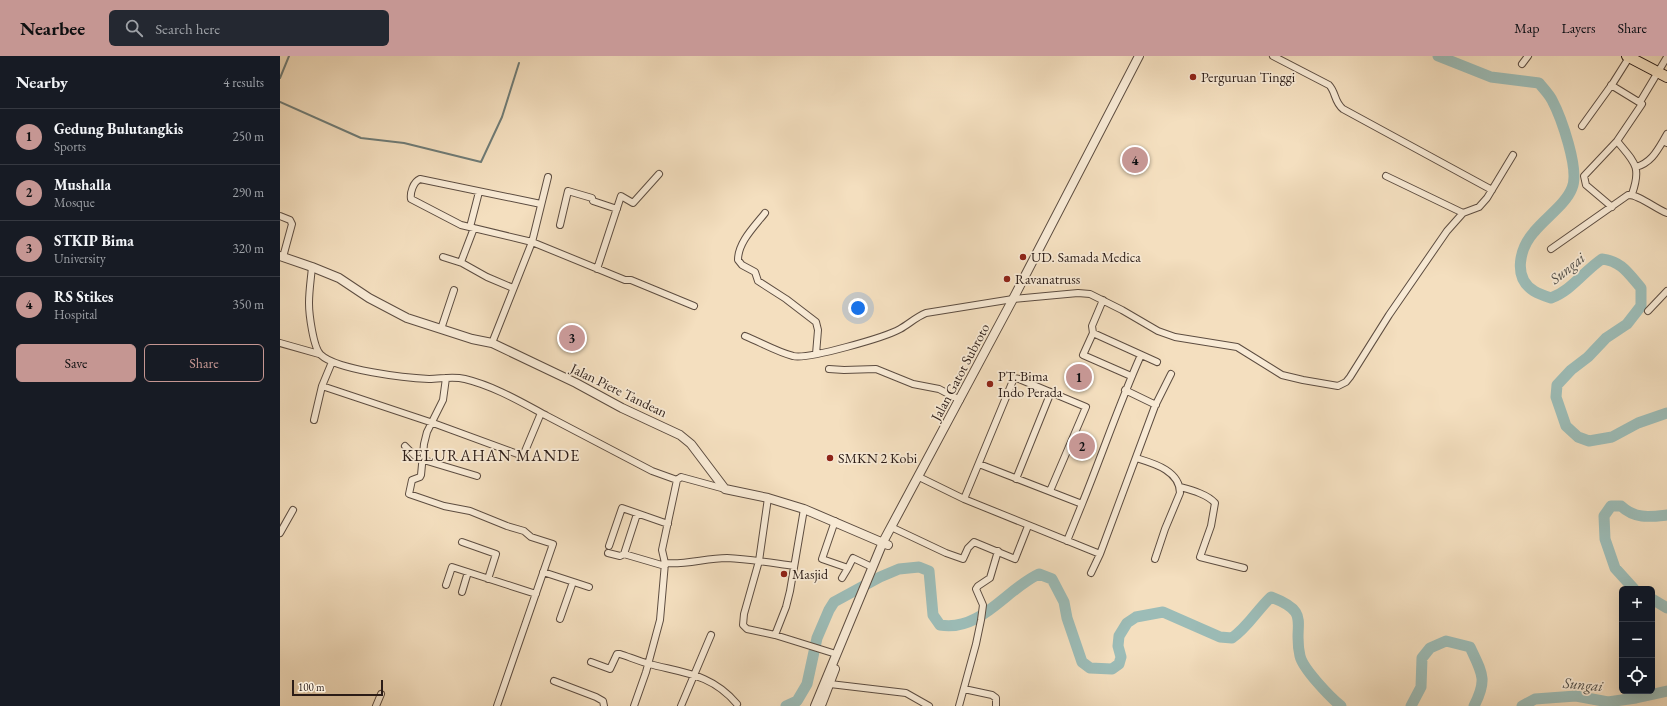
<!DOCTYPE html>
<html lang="en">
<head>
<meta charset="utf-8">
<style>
	:root { --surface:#171b24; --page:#242831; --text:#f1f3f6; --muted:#9ea1a6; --line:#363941; --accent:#c59692 }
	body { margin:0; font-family:"EB Garamond",serif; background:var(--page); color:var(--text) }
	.controls { position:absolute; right:12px; bottom:12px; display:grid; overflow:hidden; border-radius:6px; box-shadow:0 4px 16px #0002 }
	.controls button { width:36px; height:36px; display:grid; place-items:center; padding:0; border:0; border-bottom:1px solid var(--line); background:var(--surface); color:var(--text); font:20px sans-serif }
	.scale { position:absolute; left:12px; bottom:10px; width:91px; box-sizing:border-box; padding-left:4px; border:2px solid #2b1c17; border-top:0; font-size:11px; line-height:14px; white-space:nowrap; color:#2b1c17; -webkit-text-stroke:3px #f8ead5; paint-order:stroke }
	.you { position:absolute; left:578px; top:252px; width:14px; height:14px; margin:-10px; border:3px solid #fff; border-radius:50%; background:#1a73e8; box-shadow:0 0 0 6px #1a73e833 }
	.badge { display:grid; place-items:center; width:26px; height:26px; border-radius:50%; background:var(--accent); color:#111; font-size:13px; font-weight:700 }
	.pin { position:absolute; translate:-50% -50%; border:2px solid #fff; box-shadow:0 1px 4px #0006 }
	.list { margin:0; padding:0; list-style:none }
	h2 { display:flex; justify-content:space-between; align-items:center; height:52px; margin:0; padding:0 16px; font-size:17px }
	h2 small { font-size:13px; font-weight:400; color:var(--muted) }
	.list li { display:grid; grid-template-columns:26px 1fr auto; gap:12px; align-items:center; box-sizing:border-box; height:56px; padding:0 16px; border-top:1px solid var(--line) }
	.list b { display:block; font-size:15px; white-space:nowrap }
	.list p { margin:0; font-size:13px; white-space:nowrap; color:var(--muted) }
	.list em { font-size:13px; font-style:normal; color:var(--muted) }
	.actions { display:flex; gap:8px; padding:12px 16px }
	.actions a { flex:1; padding:9px 0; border:1px solid var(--accent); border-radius:6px; text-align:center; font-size:14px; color:var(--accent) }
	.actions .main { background:var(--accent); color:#111 }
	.icon { flex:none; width:22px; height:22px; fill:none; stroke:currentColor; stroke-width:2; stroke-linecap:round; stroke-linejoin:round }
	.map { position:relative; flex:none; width:1387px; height:650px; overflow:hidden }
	header { display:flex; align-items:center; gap:24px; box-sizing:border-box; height:56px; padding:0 20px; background:var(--accent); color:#111 }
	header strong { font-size:19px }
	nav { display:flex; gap:22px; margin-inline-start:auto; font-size:14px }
	.search { width:280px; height:36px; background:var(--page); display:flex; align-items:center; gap:10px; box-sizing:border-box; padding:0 14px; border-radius:6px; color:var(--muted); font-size:15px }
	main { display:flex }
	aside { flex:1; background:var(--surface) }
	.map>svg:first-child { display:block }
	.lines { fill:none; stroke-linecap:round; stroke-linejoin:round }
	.stream { stroke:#6f7c77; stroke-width:2 }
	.river { stroke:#9cbcb7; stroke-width:11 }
	.minor-casing { stroke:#5d4d41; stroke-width:8 }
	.tertiary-casing { stroke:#5d4d41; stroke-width:10 }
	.trunk-casing { stroke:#2b1c17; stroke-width:12 }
	.minor { stroke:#f8ead5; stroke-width:6 }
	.tertiary { stroke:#f8ead5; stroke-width:8 }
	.trunk { stroke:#f4dfbf; stroke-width:10 }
	.poi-dot { fill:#8f2418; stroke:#f8ead5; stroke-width:1.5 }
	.labels { text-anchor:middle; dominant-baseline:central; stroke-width:3.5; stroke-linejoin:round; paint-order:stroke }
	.poi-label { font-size:14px; fill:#2b1c17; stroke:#f8ead5; text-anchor:start }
	.street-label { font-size:14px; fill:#2b1c17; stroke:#f8ead5 }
	.water-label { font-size:15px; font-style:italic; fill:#4d4c47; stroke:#f8ead5 }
	.quarter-label { font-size:16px; letter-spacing:1px; fill:#2b1c17; stroke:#f8ead5 }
</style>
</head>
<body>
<header>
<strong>Nearbee</strong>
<div class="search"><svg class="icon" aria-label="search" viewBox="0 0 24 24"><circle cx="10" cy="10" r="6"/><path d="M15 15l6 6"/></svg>Search here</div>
<nav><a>Map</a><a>Layers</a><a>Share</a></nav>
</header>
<main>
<aside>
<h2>Nearby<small>4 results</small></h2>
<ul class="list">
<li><span class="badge">1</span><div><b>Gedung Bulutangkis</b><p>Sports</p></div><em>250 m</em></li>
<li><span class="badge">2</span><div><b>Mushalla</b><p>Mosque</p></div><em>290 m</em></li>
<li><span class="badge">3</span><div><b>STKIP Bima</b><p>University</p></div><em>320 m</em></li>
<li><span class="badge">4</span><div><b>RS Stikes</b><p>Hospital</p></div><em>350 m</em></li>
</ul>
<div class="actions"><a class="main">Save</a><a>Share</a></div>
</aside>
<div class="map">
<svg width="1387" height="650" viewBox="0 0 1387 650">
	<rect width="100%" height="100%" fill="#f4dfbf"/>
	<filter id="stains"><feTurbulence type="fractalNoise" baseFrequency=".005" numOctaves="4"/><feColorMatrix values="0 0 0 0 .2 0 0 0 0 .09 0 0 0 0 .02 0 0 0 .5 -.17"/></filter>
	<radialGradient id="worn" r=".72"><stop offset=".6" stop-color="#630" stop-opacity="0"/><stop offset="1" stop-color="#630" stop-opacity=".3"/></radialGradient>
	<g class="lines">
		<path class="stream" d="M0 22 9 0
			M0 46 81 82 124 87 201 106 222 61 239 7"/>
		<path class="river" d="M1158 0 1211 21 1259 27C1263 32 1269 38 1272 44 1281 61 1300 114 1292 132 1286 148 1265 162 1254 176 1240 192 1232 221 1254 235 1259 238 1265 240 1271 242 1291 235 1304 215 1322 203 1341 205 1348 217 1361 232V250L1347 268 1326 282 1308 301 1291 314 1277 329 1276 341 1286 370 1298 381 1309 385 1332 381 1358 367 1387 357
			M1354 533 1335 512 1325 483 1324 460 1331 450H1341C1355 463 1369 461 1387 459
			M1372 543 1387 552
			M506 650 517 645 527 628 537 582 549 554 554 546 600 521 619 513 639 511 649 515 653 559 660 569C701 576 726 533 759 518L772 523 784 546 787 562 802 606 810 612 832 613 839 608 841 601 838 590 839 580 847 567 856 561 883 556 940 581 952 582C968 571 977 554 991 541 1033 557 1012 567 1020 600 1023 613 1050 641 1061 650
			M1131 650 1141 631 1142 602 1150 592 1166 585 1190 591C1202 617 1208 623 1194 650
			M1242 650 1255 643 1296 640 1328 646 1356 642 1387 635"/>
		<defs>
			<path id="minor" d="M993 0 1049 29C1056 36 1054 46 1063 53L1212 134
				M1242 8 1248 0
				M1331 29 1362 48 1337 85 1304 120 1306 129 1332 151
				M1360 46 1387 1
				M1302 70 1333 27 1350 0
				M1387 78 1383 85 1387 87
				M1337 85C1354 106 1362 110 1352 138
				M1356 111C1370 107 1376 97 1383 85
				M1106 120 1183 157
				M261 148 140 123C133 126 130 137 131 143L181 169 252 186 345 224H351L414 250
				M485 157C475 170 458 186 458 204L462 209 475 216 478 225 506 243 536 266 538 274 536 298
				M0 160 10 164 12 168 3 201
				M280 169 288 135 312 142 313 145 337 153
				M190 171 199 136
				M1271 193 1348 139C1358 138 1376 153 1387 157
				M163 201 182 207 207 221 233 232
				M181 206 194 172
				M32 211C31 222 29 235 29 247 29 257 33 292 41 299 57 314 126 322 149 323 161 323 172 320 185 323 214 330 241 346 267 360 302 378 337 397 372 415L397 424
				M317 213 341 140 353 147 379 118
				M1368 255 1387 235
				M161 273 174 234
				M813 277 812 270 823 244
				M465 280C480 286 497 296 513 300 527 304 606 281 620 273 629 268 636 261 646 257L733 243 798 237 810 238 842 254 878 275 895 281 957 291 1002 319 1023 324 1058 330 1066 326 1070 321 1109 259 1167 175 1183 157 1199 151 1207 142 1233 99
				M0 287 39 298
				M212 287 252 186 268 121
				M549 313 564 314 596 313 633 328 659 333 680 344
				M851 320 803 299 813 277 877 306
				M166 322 163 344 147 376 144 388 141 419 140 421 132 424 129 438 164 450 190 455 227 470 244 475 251 481 273 488 217 650
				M42 330 153 367 243 400 261 357
				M845 334 876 349
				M34 364 42 330 52 306
				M125 390 137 402 197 420
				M856 402C872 407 900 414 900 437L885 473 875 503
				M699 408 802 448 787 485
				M639 421 684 443 820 498 875 350 891 318
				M736 423 771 336
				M900 431C911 434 927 438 935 447L931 470 920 501 964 512
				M488 442 479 505 464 558 463 569 467 573 495 579 556 598
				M684 443 734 322 739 323 806 351 770 435
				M802 448C822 399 839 348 861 299
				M555 465 542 503 568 512 573 502 592 511
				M611 471 666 497 683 503 688 492 694 486 735 503 748 470
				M0 477 13 454
				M182 486 216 498 208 523
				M329 490 342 452 388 468
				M328 497 340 500 344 498 385 510
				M344 498 357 458
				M385 507C406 509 426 502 447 502 469 503 492 507 514 510
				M263 516 309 531
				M811 517 820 498
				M562 522 568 512
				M166 529 172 511 256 538
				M182 536 188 516
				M280 563 293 526
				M495 579 506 551 510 535 524 453
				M311 606 330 613 337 598H340C349 601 359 605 369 608 404 617 432 618 457 648
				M274 625 316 641 323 645 324 650
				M550 628 626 637 649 650
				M684 633 712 639 716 642V650
				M96 650 101 638
				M354 650 366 616 380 564 385 507 382 494 397 424 401 421 445 433
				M401 650 431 579
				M679 650 696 588 701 564 703 549 696 533 698 530 710 522 718 495"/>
			<path id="tertiary" d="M0 200 32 211 59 222 89 242 127 262 192 283 212 287 296 327 342 352 400 379 411 388 445 433 488 442 524 453 608 489
				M542 647 555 613
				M535 650 603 486 733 243 859 0"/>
			<path id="trunk" d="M1347 0 1387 21"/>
		</defs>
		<use href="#minor" class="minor-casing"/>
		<use href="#tertiary" class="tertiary-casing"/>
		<use href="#trunk" class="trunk-casing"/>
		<use href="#minor" class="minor"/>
		<use href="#tertiary" class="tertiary"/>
		<use href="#trunk" class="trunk"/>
	</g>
	<g class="poi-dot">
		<circle cx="913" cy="21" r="4"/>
		<circle cx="743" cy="201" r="4"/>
		<circle cx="727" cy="223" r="4"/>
		<circle cx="710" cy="328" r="4"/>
		<circle cx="550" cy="402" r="4"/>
		<circle cx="504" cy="518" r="4"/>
	</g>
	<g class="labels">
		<g class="poi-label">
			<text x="921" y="21">Perguruan Tinggi</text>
			<text x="751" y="201">UD. Samada Medica</text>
			<text x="735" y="223">Ravanatruss</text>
			<text x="718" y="320">PT. Bima<tspan x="718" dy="16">Indo Perada</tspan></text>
			<text x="558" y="402">SMKN 2 Kobi</text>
			<text x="512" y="518">Masjid</text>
		</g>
		<g class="street-label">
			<text transform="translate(680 316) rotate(-62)">Jalan Gatot Subroto</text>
			<text transform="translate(339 334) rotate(26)">Jalan Piere Tandean</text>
		</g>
		<g class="water-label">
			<text transform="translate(1287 212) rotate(-39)">Sungai</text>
			<text transform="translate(1303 628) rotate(5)">Sungai</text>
		</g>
		<g class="quarter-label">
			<text x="211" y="399">KELURAHAN MANDE</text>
		</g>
	</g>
	<rect width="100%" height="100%" filter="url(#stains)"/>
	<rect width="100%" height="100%" fill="url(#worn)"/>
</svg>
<div class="controls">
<button>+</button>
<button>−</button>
<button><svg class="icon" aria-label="locate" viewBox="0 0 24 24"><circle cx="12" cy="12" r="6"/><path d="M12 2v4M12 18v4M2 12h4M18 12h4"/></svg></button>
</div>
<div class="scale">100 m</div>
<div class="you"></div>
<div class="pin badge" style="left:799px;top:321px">1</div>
<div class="pin badge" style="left:802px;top:390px">2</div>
<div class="pin badge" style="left:292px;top:282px">3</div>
<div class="pin badge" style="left:855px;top:104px">4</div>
</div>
</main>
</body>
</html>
